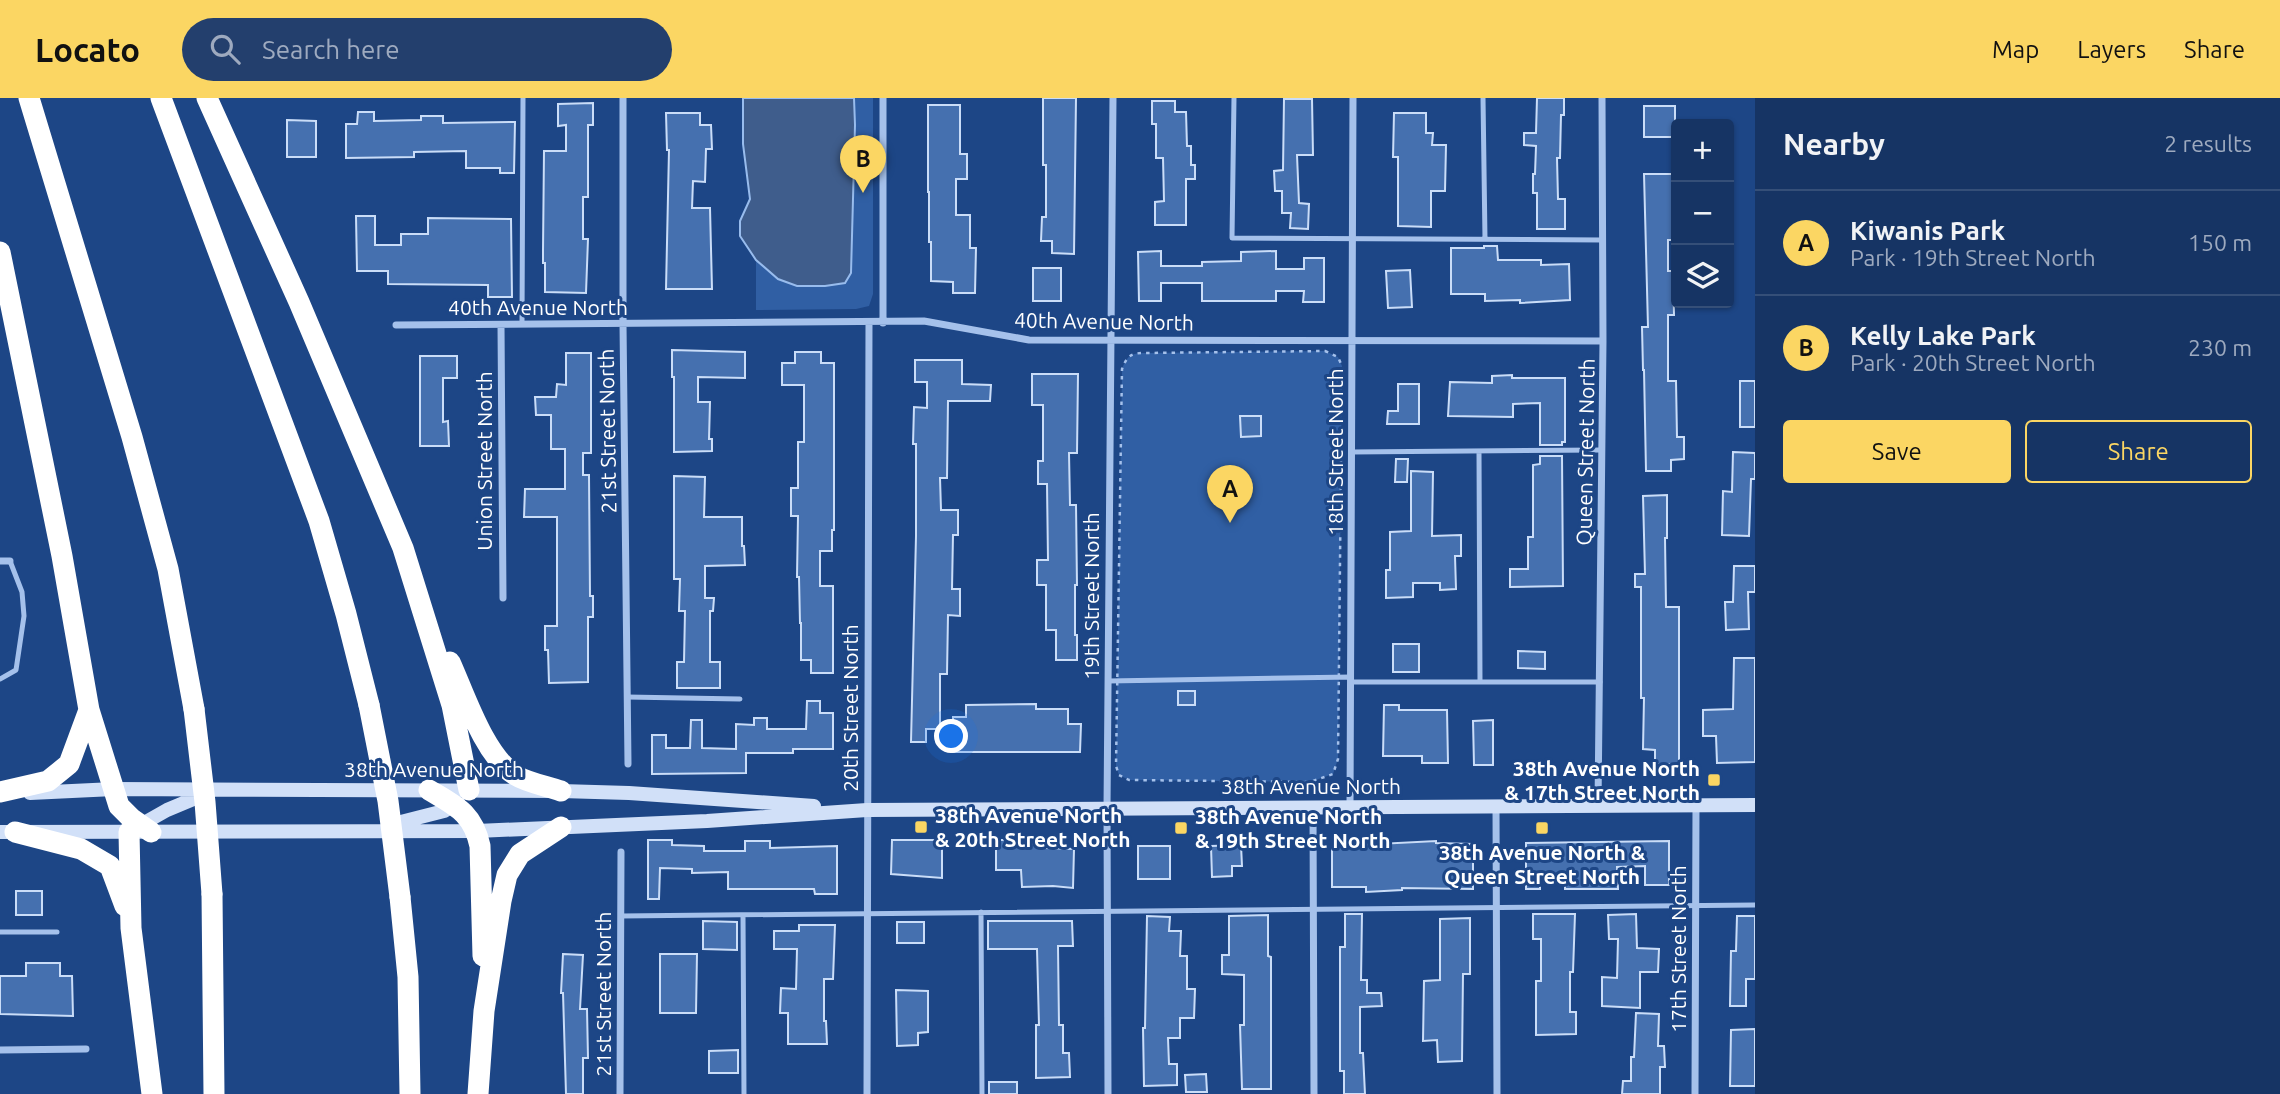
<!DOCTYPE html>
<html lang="en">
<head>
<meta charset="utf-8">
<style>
	:root { --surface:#163464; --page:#233f6d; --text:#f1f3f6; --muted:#9eaabf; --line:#354f78; --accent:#fbd663 }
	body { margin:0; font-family:Ubuntu,sans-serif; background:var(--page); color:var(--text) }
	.controls { position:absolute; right:21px; top:21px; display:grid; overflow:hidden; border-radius:7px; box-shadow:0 2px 5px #0004 }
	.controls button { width:63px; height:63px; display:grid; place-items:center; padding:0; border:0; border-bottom:2px solid var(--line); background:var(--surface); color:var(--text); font:35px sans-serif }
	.you { position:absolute; left:952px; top:639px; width:24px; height:24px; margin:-18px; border:5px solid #fff; border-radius:50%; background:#1a73e8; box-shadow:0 0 0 10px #1a73e833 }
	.badge { display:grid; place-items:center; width:46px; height:46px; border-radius:50%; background:var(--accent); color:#111; font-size:23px; font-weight:700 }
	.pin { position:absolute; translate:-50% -58px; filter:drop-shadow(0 2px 4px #0008) }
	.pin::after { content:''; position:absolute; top:37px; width:24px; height:21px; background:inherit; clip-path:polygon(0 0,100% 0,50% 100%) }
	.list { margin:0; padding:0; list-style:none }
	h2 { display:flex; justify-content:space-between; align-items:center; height:91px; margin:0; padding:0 28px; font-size:30px }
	h2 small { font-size:23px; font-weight:400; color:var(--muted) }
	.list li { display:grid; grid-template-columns:46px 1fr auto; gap:21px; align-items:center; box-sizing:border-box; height:105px; padding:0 28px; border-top:2px solid var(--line) }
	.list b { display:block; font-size:26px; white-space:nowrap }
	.list p { margin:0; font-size:23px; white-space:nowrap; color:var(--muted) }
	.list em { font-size:23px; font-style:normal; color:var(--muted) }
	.actions { display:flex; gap:14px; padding:21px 28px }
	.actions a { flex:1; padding:16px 0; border:2px solid var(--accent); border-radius:7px; text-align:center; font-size:24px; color:var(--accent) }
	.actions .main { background:var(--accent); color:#111 }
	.icon { flex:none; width:38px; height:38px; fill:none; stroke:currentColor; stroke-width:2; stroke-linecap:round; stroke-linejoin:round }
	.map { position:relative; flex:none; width:1755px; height:996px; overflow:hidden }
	header { display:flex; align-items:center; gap:42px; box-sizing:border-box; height:98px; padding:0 35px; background:var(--accent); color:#111 }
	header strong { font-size:33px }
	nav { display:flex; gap:38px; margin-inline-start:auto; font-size:24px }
	.search { width:490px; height:63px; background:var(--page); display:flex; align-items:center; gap:18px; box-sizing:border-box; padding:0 24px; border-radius:38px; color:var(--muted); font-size:26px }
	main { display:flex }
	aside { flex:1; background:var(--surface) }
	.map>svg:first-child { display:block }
	.green { fill:#305fa4 }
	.water { fill:#3f5d8c; stroke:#98bced; stroke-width:2 }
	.building { fill:#4570af; stroke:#caddf8; stroke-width:2 }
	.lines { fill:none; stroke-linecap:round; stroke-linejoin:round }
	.path { stroke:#a5c1eb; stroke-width:2.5; stroke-dasharray:3.5 5; stroke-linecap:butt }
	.lane { stroke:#a5c1eb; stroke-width:5 }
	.street { stroke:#a5c1eb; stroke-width:7 }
	.secondary { stroke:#d1e0f8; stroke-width:14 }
	.highway { stroke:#fff; stroke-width:21 }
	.highway-bridge { stroke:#fff; stroke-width:21 }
	.poi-dot { fill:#fbd663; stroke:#1d4686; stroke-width:2.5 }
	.labels { text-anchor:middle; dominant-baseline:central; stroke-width:6; stroke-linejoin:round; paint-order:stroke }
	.street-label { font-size:21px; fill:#fff; stroke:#1d4686 }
	.poi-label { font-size:21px; font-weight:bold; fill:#fff; stroke:#1d4686; text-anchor:start }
</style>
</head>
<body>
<header>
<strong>Locato</strong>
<div class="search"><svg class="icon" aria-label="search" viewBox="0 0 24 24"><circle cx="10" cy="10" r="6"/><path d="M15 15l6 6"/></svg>Search here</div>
<nav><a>Map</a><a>Layers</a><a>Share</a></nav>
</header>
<main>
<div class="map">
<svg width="1755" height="996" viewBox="0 0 1755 996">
	<rect width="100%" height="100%" fill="#1d4686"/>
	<path class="green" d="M854 0H873V196L869 208 856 211 756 212V162L778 181 845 185 851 175 855 27Z
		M1325 253 1338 259 1342 268 1338 661 1333 676 1310 684 1129 682 1119 677 1116 668 1122 271C1127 258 1131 255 1144 255Z"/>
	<path class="water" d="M743 0H854L855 27 851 175 845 185 825 188H797L778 181 756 162 740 138V123L750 101 743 46Z"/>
	<path class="building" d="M1043 0H1076L1074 156 1052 155V143H1041L1042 119H1046V67H1043Z
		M1537 0H1564V17H1561L1560 60H1557L1558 101H1565V131H1537V95H1533V76H1535L1536 48 1524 47V35H1536Z
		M1284 1H1312L1313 57H1297L1299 105 1309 106 1308 131 1290 130 1291 115H1282V93H1275L1274 73 1283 72Z
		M1152 3H1175V14H1186L1187 48H1191V67H1195V81H1186V127H1155V104L1164 103 1163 60H1156V26H1152Z
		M593 5V27H588V99H583V141H588L586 195 545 194V165H543V153L544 53H566V27L558 28V6Z
		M928 7H960V56H967V81H956V117H970V150H976L975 195H953V184L931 183V144H929V94H928Z
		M1644 8H1675V39H1644Z
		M358 14H374V23L421 22V18H443V25L515 24 514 75H500V70H466V53L414 54V59L346 60V26H357Z
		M666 15H700V27H711L712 51H706L705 84 693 83 692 110H710L712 191H666L669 52H667Z
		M1394 15H1426V35H1433L1432 47H1446L1445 93H1431V129L1398 128V59H1393Z
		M287 22 316 23V59H287Z
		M1644 76H1676V142H1668V173H1673L1674 217H1668V283H1676L1677 339H1684V361L1671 362V373H1646L1644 272H1643L1642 229H1648Z
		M356 118H375V147H401V136H428V120L511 121 512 199H488V187L388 186V173H357Z
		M1484 148H1497L1498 162H1541V167L1569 166 1570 202 1520 205V202L1485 203V196H1451V150H1484Z
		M1161 153V168H1202V164L1241 163V154L1276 153V171H1304V160H1324V204H1303L1304 193H1276V203H1202V185H1161V203H1139L1138 154Z
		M1033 170H1061V203H1033Z
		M1410 172 1412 209 1388 210 1386 173Z
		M672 252 745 254V280L698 279V304H710L709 341H712V353L674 354V279H672Z
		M795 254H821V265H834V432H832V453H820V488H833V575H811V562H801V525H800L799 479H797L798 418H791V390H798V344H804V287H782V265H795Z
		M566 255H591V355H583V377H589L590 498H593V519H588V584L549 585 548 552H545V528H557V419H524L525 391H565V351H551V317H536L535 299H556L557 286 566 287Z
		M420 258H457V280H443V324L448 323 449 348H420Z
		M915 262H962V286L991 287 990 303H948L947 380H940L941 412H958V437H953L952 491H960V518L948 517 947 576H940V631H926V644H911L916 438V346H913L914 309 927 310V284H915Z
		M1032 276H1078L1077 355H1069L1070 407H1076L1077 487H1075V537H1077V562H1056V532H1046V487H1037V462H1048L1047 386H1038V363H1043V307H1032Z
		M1512 277V280H1565V344H1562V347H1540V305L1513 306V319L1448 318 1450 284 1492 285V278Z
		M1740 283H1755V329H1740Z
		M1398 286H1419V326H1387L1388 313H1398Z
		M1240 318H1261V338L1241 339Z
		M1733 354 1755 355V381H1751L1749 438 1722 437 1723 393 1732 394Z
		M1540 358H1562L1563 488 1510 489V471H1528V439H1533V367L1540 366Z
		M1396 361H1408L1407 384H1395Z
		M1411 373 1433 374 1432 438 1461 437V458H1455L1456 491 1440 492V485H1413V499L1386 500V472H1390V434L1411 433Z
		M674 378 705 379 704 419H742V448H744L745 467 705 468V500H714L713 513H710V564H720V590H677V564H684L685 513H679L680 481H674Z
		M1667 397V440H1665L1666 509H1679V666H1655V652L1643 651 1644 600H1641V489H1635V476H1645L1643 398Z
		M1734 468H1755V494H1748L1749 531 1726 532 1725 504H1733Z
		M1393 546H1419V574H1393Z
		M1518 553 1545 554V571L1518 570Z
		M1734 560H1755V664L1717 665 1716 638H1703V612L1733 611Z
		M1178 593H1195V607H1178Z
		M807 603H820V615H833V651H793V655H746V675L652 676V637H666V650H690L691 622H702V650L736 651V626L754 627V620H767V631H806Z
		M1036 606V611H1068V626H1081L1080 654H953V619H966V607Z
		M1384 607H1399V612H1447L1448 665H1422V658H1383Z
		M1493 622V667H1474L1473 623Z
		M648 742H672V747L704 748V753H745V743H770V750L837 748V796H815L814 791H728V774L692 775V771L660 770 659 801H648Z
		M892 742H942V780L891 776Z
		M996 742H1014V747L1045 745 1046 750 1074 751 1073 790 1053 788 1022 789 1021 772H996Z
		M1436 743V745L1473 746V791L1402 790V792L1366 794V789H1332V746H1359V747Z
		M1669 743V787H1645V768L1617 769 1618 791H1565V780H1540V791H1526V745Z
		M1241 747 1242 768H1232V778L1212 779 1211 748Z
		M1138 748H1170V781H1138Z
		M16 793H42V817H16Z
		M1345 816H1362L1361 882H1367V895H1381L1382 908 1360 909V955H1363L1365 996H1344V973H1340V849H1345Z
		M1533 816H1575L1573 874H1570V914H1576V936L1536 937V883H1541V841H1533Z
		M1636 816 1637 850 1659 851 1658 874H1640V910L1602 908V879L1617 880 1618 841H1609L1608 817Z
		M1268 817V858L1271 859V991H1242L1240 927H1244V877L1222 876V857H1229V818Z
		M1147 818 1170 819 1169 833H1181L1180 858H1187V891H1195L1194 920H1180V940H1168L1169 966H1177V987L1144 988 1143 930H1145Z
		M1737 818H1755V881H1746V908H1730L1731 853H1736Z
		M1470 820V876H1463L1462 963 1438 964 1437 942 1423 943 1424 883 1440 882V821Z
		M703 823 737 824V852L703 851Z
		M988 823H1072L1073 848H1058L1059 927H1063V955H1069L1070 979 1036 980V927H1039L1037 851H988Z
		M897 824H924V845H897Z
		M799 827H835L833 881H824V923H826L827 946H788V915H780L781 890 796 891 797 851H774V833H799Z
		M563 856 583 857 580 911H587L588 960H583V996H566L563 895H561Z
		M660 856H697L696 915H660Z
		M26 865H60V878H72L73 918 0 916V878H26Z
		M896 892 928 893V934L918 935V947L897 948Z
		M1636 915 1659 916 1658 948H1664L1665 969H1660V996H1622L1623 983H1631V959H1634Z
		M1755 931V988H1730L1731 932Z
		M738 952V975H709V953Z
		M1206 976 1207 994H1186L1185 977Z
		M989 984H1017V996H989Z"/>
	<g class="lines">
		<path class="path" d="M1325 253 1338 259 1342 268 1338 661 1333 676 1310 684 1129 682 1119 677 1116 668 1122 271C1127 258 1131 255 1144 255Z"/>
		<path class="lane" d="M1234 0 1232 140 1603 142
			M1483 0 1485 141
			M522 226 523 0
			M1479 353 1480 584
			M1352 354 1602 352
			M0 581 16 572 24 518 22 494 10 463
			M1108 583 1351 579
			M1351 584H1600
			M627 599 740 601
			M981 814 982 996
			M743 817 744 996
			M621 818 1755 807
			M0 834H57"/>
		<path class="street" d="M623 0V226L628 666
			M883 225V0
			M396 227 924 223 1029 242 1603 243
			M501 227 503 500
			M0 463H10
			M1496 708 1497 996
			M1598 708 1603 243 1602 0
			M1350 709 1353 0
			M1313 710 1314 996
			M0 952 86 951
			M620 996 621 754
			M867 996 869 224
			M1108 996 1107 710 1113 0
			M1695 996 1696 707"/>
		<path class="secondary" d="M30 695 114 691 561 693 629 695 814 708
			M389 727 444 713 458 704
			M137 729 167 712 210 694
			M0 734 477 733 707 723 867 712 1755 707"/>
		<path class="highway" d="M29 0 132 339 168 471 194 611
			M161 0 319 423 346 516 369 607
			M207 0 299 204 403 450 452 607 469 692
			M0 154 62 458 89 612 119 708 131 720 151 734
			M450 564C465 597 484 657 515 677 528 685 547 688 561 693
			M429 692C456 708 473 715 480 748L483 858
			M0 694 48 683 69 666 89 612
			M15 734 81 751 110 768 125 808
			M129 734 131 830 152 996
			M212 796 214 996
			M400 799 408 879 410 996
			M478 996 484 913 501 803 507 777 520 756 561 729"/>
		<path class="highway-bridge" d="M369 607 388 703 400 799
			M194 611 205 704 212 796"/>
	</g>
	<g class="poi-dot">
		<rect x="1707" y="675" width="14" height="14" rx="3.5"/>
		<rect x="914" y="722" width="14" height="14" rx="3.5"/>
		<rect x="1174" y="723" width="14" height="14" rx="3.5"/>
		<rect x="1535" y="723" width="14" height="14" rx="3.5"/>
	</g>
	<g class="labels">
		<g class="street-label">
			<text x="538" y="209">40th Avenue North</text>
			<text transform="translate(1104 223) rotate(1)">40th Avenue North</text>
			<text transform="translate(607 333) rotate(-91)">21st Street North</text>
			<text transform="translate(1335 354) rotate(-90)">18th Street North</text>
			<text transform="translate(1585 354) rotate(-89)">Queen Street North</text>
			<text transform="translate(484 363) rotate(-90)">Union Street North</text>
			<text transform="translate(1091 498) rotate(-90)">19th Street North</text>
			<text transform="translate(850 610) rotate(-90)">20th Street North</text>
			<text x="434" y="671">38th Avenue North</text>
			<text x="1311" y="688">38th Avenue North</text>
			<text transform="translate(1678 851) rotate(-90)">17th Street North</text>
			<text transform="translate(603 896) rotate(-90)">21st Street North</text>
		</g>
		<g class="poi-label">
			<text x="1700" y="670" text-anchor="end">38th Avenue North<tspan x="1700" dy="24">&amp; 17th Street North</tspan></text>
			<text x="935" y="717">38th Avenue North<tspan x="935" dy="24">&amp; 20th Street North</tspan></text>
			<text x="1195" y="718">38th Avenue North<tspan x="1195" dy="24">&amp; 19th Street North</tspan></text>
			<text x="1542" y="754" text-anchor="middle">38th Avenue North &amp;<tspan x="1542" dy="24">Queen Street North</tspan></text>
		</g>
	</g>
</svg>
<div class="controls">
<button>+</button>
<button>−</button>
<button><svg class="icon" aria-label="layers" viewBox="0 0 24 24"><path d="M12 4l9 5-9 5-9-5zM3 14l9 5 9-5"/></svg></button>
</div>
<div class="you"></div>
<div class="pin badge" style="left:1230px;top:425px">A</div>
<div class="pin badge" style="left:863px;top:95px">B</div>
</div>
<aside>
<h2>Nearby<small>2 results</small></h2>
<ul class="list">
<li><span class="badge">A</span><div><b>Kiwanis Park</b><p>Park · 19th Street North</p></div><em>150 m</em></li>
<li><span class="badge">B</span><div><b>Kelly Lake Park</b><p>Park · 20th Street North</p></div><em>230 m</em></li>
</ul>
<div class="actions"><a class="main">Save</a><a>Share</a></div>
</aside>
</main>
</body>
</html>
